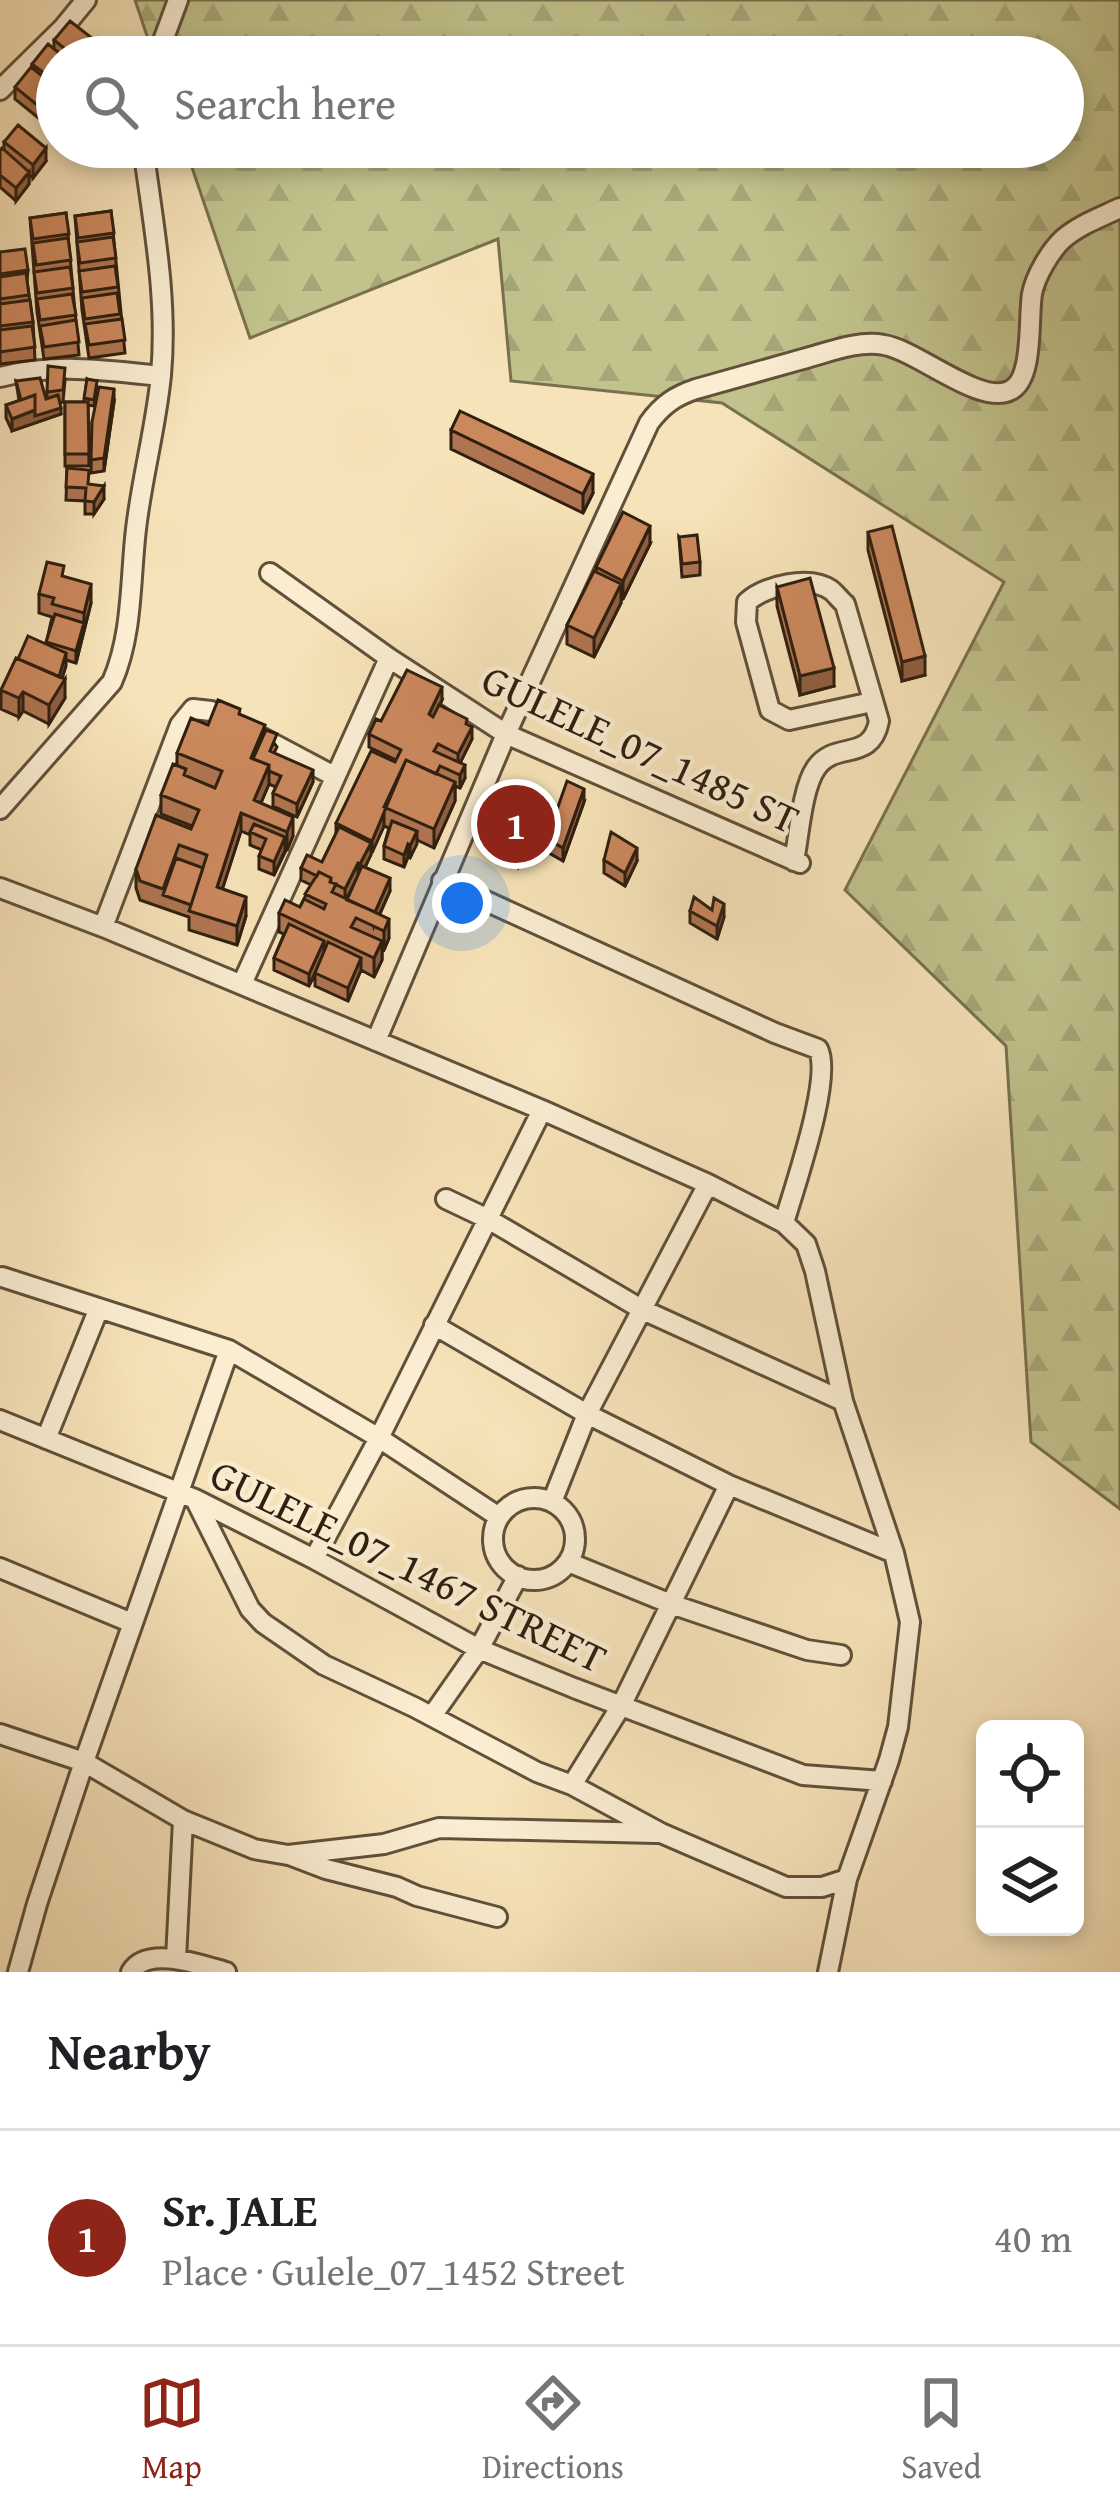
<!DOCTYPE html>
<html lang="en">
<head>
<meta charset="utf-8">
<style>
	:root { --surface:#fff; --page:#f2f2f2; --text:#202124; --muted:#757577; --line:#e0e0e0; --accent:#8f2418 }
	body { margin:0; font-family:"Gentium Book Plus",serif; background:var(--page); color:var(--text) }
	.controls { position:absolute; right:36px; bottom:36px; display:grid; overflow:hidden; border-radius:18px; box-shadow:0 6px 18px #0003 }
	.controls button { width:108px; height:108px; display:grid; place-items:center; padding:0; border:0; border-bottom:3px solid var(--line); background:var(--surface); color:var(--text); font:60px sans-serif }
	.you { position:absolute; left:462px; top:903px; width:42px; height:42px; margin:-30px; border:9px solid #fff; border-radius:50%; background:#1a73e8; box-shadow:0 0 0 18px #1a73e833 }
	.badge { display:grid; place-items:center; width:78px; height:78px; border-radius:50%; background:var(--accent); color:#fff; font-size:39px; font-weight:700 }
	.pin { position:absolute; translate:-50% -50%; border:6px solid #fff; box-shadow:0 3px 12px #0006 }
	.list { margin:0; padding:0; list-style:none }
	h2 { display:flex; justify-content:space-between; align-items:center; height:156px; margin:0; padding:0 48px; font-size:51px }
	h2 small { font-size:39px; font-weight:400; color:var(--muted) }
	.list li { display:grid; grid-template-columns:78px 1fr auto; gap:36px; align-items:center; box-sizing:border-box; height:216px; padding:0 48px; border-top:3px solid var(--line) }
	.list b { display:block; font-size:45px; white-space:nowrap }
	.list p { margin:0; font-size:39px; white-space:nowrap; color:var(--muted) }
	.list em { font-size:39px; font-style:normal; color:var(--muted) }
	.icon { flex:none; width:66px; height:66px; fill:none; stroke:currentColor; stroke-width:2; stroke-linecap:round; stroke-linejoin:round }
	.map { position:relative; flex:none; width:1120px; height:1972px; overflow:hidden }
	.search { position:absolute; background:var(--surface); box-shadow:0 6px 18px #0003; left:36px; right:36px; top:36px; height:132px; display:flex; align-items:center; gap:30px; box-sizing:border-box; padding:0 42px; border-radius:66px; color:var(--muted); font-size:45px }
	.sheet { height:372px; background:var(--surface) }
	nav { display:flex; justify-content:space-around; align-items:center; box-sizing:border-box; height:168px; border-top:3px solid var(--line); background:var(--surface); font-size:33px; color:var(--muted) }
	nav a { display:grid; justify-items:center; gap:6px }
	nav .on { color:var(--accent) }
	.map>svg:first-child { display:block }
	.forest { fill:url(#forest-firs); stroke:#78704e; stroke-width:3 }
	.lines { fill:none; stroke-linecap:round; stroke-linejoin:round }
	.minor-casing { stroke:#61503a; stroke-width:24 }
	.minor { stroke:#faedd2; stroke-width:18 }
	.wall { fill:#af7550; stroke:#2f1f0f; stroke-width:3 }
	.shaded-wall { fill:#8e5f41; stroke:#2f1f0f; stroke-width:3 }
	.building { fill:#cb885d; stroke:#2f1f0f; stroke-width:3 }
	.labels { text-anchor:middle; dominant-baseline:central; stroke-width:9; stroke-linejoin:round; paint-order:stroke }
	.street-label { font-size:42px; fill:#2f1f0f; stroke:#faedd2 }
</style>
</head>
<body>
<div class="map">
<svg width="1120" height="1972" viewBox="0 0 1120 1972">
	<defs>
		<pattern id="forest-firs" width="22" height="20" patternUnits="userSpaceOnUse" patternTransform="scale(3)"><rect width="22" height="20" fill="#c1c28c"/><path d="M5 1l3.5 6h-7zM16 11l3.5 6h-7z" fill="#a6a678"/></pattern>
	</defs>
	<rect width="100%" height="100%" fill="#f7e3b9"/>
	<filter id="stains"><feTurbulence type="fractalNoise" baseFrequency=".00167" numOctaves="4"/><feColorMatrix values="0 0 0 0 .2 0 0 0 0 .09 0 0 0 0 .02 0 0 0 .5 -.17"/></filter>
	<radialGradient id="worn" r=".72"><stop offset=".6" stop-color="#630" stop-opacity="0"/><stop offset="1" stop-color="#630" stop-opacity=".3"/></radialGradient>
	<path class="forest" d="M135 0H1120V1509L1031 1442 1006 1046 845 890 1004 582 722 403 511 381 498 239 250 338 185 147H1063V57H154Z"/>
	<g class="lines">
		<defs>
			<path id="minor" d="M157 57 178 0
				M0 90 63 28 86 0
				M0 377C54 363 106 370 161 376
				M270 573 389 658 506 734 800 863
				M255 734 334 776
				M0 809 112 682C133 634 130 580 136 529 142 477 156 427 161 375 168 298 153 223 143 147
				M794 861C799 836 802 788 816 768 835 740 871 763 879 721L845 604C843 603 833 591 831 590 809 575 765 586 747 602L746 622 770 710 789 720 872 702
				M442 881 775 1033 818 1049C833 1077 794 1188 784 1223
				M0 888 103 927 542 1110 708 1184 784 1223 806 1244 815 1271 843 1401 894 1553 910 1622 898 1727 889 1760 847 1879 828 1972
				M103 927 180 725 193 709 211 711 230 722
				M242 984 389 658
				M376 1041 506 734 649 423C662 405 675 396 696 389 732 379 768 369 803 359 829 352 858 340 884 345 917 350 981 407 1011 390 1034 378 1028 318 1032 294 1035 277 1050 251 1063 239 1079 225 1101 217 1120 208
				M446 1199 488 1219 643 1310 843 1401
				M2 1277 229 1350 379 1438 499 1517
				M434 1325 587 1414 729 1485 894 1553
				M0 1420 195 1499 314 1559 479 1649 574 1688 803 1775 882 1781
				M46 1439 99 1308
				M493 1539a41 41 0 1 1 82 0a41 41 0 1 1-82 0Z
				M195 1499 250 1609 263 1623 324 1665 414 1707 537 1772 572 1785 661 1833 786 1887H822L847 1879
				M552 1502 587 1414 708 1184
				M314 1559 379 1438 542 1110
				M568 1562 671 1604 807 1650 841 1655
				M0 1568 132 1623
				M432 1716 479 1649 518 1576
				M0 1734 84 1762 183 1820 254 1849 288 1855 384 1844 439 1828 656 1833
				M572 1785 621 1706 729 1485
				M292 1856 326 1869 397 1887 417 1896 497 1917
				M176 1959 183 1820
				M18 1972 37 1904 84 1762 229 1350
				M131 1972C147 1945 201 1965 226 1972"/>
		</defs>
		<use href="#minor" class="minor-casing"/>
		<use href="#minor" class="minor"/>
	</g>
	<path class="wall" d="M54 40 102 57H57V113L47 125 15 99V87L32 69V64L54 49Z
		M4 142 46 161 33 178 29 175V184L16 201 0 187V151L4 150Z
		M111 211 125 353 89 358 82 310 75 216Z
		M66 213 79 355 44 359 37 312 30 218Z
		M0 252 28 270 27 282 33 322 35 360 0 364Z
		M87 379 97 387 94 406 88 405 89 466H65V402H84Z
		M65 380 63 402 59 403 61 414 12 431 6 418V405L19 401 16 381 46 399 47 398V392Z
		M114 402 104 471 91 473 92 422Z
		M451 430 593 493 583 513 451 449Z
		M67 468 104 499 94 514H85V501L66 500Z
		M868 532 925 675 902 681 868 550Z
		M679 537 700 562V575L682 577Z
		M650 544 623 599H621V603L594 657 567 644V625L596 571V567Z
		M64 577 91 603 76 663 66 660 62 678 65 698 49 724 23 711 19 717 1 709V690L18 659 46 644 52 617 39 613V594Z
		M777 587 834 686 800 695 777 606Z
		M442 700 440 705 467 725 472 739 460 763 465 778 460 788 455 786V801L434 848 417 840 410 858 408 857 404 867 384 859V846L389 828 384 826 371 853 365 868 390 891 380 914 389 938 384 950 382 949V960L374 977 361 970 348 1001 315 986V974L309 986 274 970V958L284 934 279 932V913L300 907 311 885 301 880V868L322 862 336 834V823L396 760 369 747V734L381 721Z
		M240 715 265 731 277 747 274 753 313 782 297 817 273 806V793L276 787 269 784 261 803 293 836 274 875 259 869V856L262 850 250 845V835L241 831 222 889 246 916 237 945 189 930V917L140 900 136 888V869L191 829 192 826 161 814V795L177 765V753L208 725Z
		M584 802 563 861 528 841 518 868 502 857V844L495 843V830L553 821Z
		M604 860 637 861 625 886 604 873Z
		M712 910 724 917 717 939 690 923V911Z"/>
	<path class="shaded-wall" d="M57 101V113L47 125V113Z
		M46 148V161L33 178V165Z
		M29 172V184L16 201V188Z
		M114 389V402L104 471V458Z
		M61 408V414L12 431V419L35 410Z
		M593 474V493L583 513V494Z
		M104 486V499L94 514V502Z
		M650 526V544L623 599V581Z
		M91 584V603L76 663V651L84 623V613Z
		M621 584V603L594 657V638Z
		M66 653V666L59 688 65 679V698L49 724V705Z
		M925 656V675L902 681V662Z
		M834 668V686L800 695V676Z
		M442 687V700L429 727V714Z
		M23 692V711L19 717V698Z
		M472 727V739L458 767V754Z
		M269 765V784L254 819V800Z
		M465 765V778L460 788V775Z
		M313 770V782L297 817V804Z
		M455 782V801L434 848V829Z
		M584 789V802L563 861V848Z
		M241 813V831L217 906V887Z
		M384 813V826L372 853V841Z
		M293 817V836L287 851V832Z
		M528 828V841L518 868V855Z
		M417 831V844L410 858V846Z
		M285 837V850L274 875V862Z
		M371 843V855L360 877V864Z
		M408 844V857L404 867V855Z
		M637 848V861L625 886V873Z
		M358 863V876L345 902V889Z
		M390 878V891L374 926 373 917Z
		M246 897V916L237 945V926Z
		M724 904V917L717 939V926Z
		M389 919V938L384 950V931Z
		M324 941V953L309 986V974Z
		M382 941V960L374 977V958Z
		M361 958V970L348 1001V988Z"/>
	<path class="building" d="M70 21 102 46 93 57H75L54 40Z
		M48 44 64 57H57V83L32 64Z
		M31 67 57 88V101L47 113 15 87Z
		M18 125 46 148 33 165 4 142Z
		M2 148 29 172 16 188 0 175V151Z
		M111 211 114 233 78 238 75 216Z
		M66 213 69 234 33 239 30 218Z
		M113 237 116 258 80 263 77 242Z
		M68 238 71 260 36 265 33 243Z
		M25 249 28 270 0 274V252Z
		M115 266 118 287 82 292 79 271Z
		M70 267 73 288 37 293 34 272Z
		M26 273 29 295 0 299V277Z
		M117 293 120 314 85 319 82 298Z
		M72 294 76 315 40 320 37 299Z
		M30 300 33 322 0 326V304Z
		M122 319 125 340 89 345 85 324Z
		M76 320 79 342 44 347 40 326Z
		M32 326 35 347 0 352V330Z
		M48 366 65 368 63 390 47 392Z
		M40 378 46 399 58 395 61 408 35 416V395L21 400 16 381Z
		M87 379 97 381 94 400 84 398Z
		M99 387 114 389 104 458 91 460 92 422Z
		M35 395V410L12 419 6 405Z
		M65 402H88L89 454H65Z
		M460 411 593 474 583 494 451 430Z
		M67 468 89 470 88 484 104 486 94 502 85 501 86 488 66 487Z
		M623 512 650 526 623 581 596 567Z
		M892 526 925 656 902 662 868 532Z
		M697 535 700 562 682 564 679 537Z
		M47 562 64 566 62 576 91 584 84 613 52 604 54 598 39 594Z
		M594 571 621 584 594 638 567 625Z
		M810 578 834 668 800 676 777 587Z
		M55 614 84 623 76 651 46 642Z
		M28 636 66 653 59 677 18 659Z
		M16 658 65 679 49 705 23 692 19 698 1 690Z
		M407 670 442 687 429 714 433 717 439 705 467 719 466 724 472 727 458 754 438 744 434 751 465 765 460 775 440 766 436 774 406 760 372 841 336 823 371 751 395 762 401 750 369 734 376 719 381 721Z
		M218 700 240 709 239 714 265 725 251 758 269 765 254 800 293 817 287 832 241 813 217 887 246 897 237 926 189 911 207 855 179 845 163 889 140 881 136 869 156 815 191 829 199 810 161 795 173 764 186 769 184 775 215 788 222 771 177 753 191 718 208 725Z
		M266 730 277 734 270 751 313 770 297 804 273 793 281 776 269 771V765L253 759Z
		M406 760 455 782 434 829 384 807Z
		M567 781 584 789 563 848 528 828 518 855 502 844 505 832 495 830 499 794 524 807 525 801 553 821Z
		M392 821 417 831 410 846 408 844 404 855 384 846Z
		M254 824 285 837 274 862 259 856 266 839 250 832Z
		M339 827 371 843 360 864 358 863 345 889 331 882V878L319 872 317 876 301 868 307 855 322 862Z
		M611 832 637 848 625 873 604 860Z
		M176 858 203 868 191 905 163 895Z
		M362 866 390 878 375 912 347 900Z
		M319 872 331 878 330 882 336 884 332 892 389 919 384 931 356 918 351 927 382 941 374 958 279 913 285 900 300 907 304 899 324 909 326 904 305 894Z
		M694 897 712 910 714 898 724 904 717 926 690 911Z
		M289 924 324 941 309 974 274 958Z
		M328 942 361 958 348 988 315 973Z"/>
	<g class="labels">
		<g class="street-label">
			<text transform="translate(641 748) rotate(25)">GULELE_07_1485 ST</text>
			<text transform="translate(409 1565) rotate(26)">GULELE_07_1467 STREET</text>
		</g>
	</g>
	<rect width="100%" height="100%" filter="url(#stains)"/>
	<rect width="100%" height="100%" fill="url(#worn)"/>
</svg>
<div class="controls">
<button><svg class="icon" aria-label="locate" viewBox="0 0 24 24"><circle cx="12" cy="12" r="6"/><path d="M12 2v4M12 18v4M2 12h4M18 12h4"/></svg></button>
<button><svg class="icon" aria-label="layers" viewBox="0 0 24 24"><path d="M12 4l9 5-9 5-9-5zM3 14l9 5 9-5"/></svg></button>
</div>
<div class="you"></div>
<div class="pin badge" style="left:516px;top:824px">1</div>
<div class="search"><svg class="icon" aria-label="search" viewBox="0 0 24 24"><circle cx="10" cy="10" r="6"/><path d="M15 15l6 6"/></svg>Search here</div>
</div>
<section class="sheet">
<h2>Nearby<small></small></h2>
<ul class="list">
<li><span class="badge">1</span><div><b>Sr. JALE</b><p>Place · Gulele_07_1452 Street</p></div><em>40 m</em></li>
</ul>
</section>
<nav>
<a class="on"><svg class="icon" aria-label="map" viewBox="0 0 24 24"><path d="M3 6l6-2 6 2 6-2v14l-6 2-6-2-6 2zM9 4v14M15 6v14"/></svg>Map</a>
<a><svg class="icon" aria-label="directions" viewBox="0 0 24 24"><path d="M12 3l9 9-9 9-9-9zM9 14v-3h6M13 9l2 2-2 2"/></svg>Directions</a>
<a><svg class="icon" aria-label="saved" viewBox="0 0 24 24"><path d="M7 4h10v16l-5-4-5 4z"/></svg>Saved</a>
</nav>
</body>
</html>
